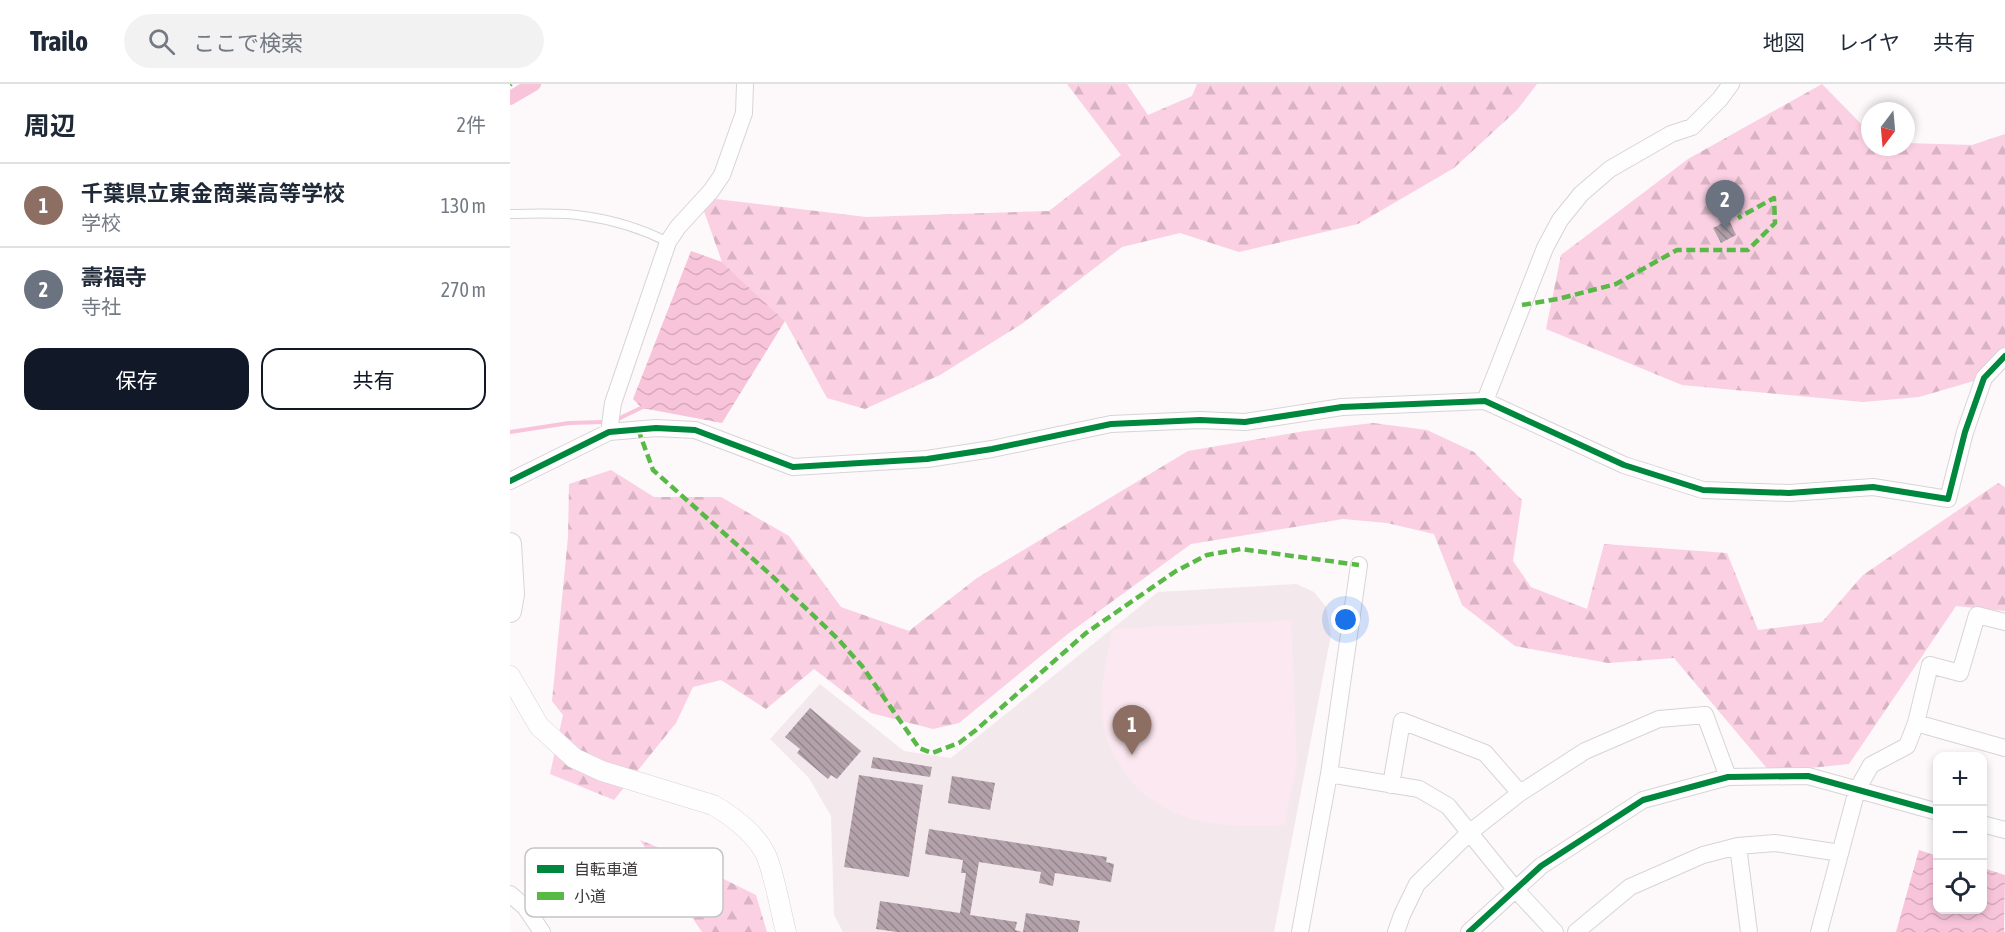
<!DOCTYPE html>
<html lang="ja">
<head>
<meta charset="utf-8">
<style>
	:root { --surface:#fff; --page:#f2f2f3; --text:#1f2937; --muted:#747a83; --line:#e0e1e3; --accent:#111827 }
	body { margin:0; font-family:"Asap Condensed","Noto Sans JP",sans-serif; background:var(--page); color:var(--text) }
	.controls { position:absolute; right:18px; bottom:18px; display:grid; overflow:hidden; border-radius:12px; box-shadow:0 3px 9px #0003 }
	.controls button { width:54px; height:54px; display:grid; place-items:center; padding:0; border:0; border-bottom:2px solid var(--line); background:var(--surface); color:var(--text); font:30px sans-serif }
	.compass { position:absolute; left:1351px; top:18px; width:54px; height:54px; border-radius:50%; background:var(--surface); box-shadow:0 3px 9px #0003; rotate:196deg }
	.you { position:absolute; left:836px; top:536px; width:21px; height:21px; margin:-15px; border:4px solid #fff; border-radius:50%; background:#1a73e8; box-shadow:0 0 0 9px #1a73e833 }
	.badge { display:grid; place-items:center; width:39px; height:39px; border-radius:50%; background:var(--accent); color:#fff; font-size:20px; font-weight:700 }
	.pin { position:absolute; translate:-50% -50px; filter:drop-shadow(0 2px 3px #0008) }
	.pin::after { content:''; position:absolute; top:32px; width:21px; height:18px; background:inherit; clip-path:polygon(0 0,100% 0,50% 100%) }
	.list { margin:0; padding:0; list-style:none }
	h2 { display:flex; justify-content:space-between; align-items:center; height:78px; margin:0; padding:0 24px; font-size:26px }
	h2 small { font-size:20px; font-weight:400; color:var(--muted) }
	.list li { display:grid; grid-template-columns:39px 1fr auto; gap:18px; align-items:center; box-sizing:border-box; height:84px; padding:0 24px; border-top:2px solid var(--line) }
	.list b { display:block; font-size:22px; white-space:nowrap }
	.list p { margin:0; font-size:20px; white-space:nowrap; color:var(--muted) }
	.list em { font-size:20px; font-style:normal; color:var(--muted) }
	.actions { display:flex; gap:12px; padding:18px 24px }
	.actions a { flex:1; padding:14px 0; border:2px solid var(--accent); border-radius:18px; text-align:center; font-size:21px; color:var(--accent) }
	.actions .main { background:var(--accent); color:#fff }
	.icon { flex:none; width:33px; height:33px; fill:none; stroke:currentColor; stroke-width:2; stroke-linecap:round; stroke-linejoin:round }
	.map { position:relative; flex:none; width:1495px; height:848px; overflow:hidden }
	header { display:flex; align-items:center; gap:36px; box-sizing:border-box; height:84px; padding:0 30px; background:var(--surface); border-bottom:2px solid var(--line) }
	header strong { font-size:28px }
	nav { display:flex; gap:33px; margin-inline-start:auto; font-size:21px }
	.search { width:420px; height:54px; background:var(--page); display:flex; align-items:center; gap:15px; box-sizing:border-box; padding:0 21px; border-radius:33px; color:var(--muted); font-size:22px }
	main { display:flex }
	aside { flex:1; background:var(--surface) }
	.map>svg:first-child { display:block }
	.built { fill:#f3e8ec }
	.grass { fill:#fce8f0 }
	.forest { fill:url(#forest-firs) }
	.water { fill:url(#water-waves) }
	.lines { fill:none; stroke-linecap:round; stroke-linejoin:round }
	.stream { stroke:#f8c4da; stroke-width:4 }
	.canal { stroke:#f8c4da; stroke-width:14 }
	.building { fill:url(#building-back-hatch) }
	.service-casing { stroke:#d8d4d6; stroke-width:10 }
	.minor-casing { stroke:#d8d4d6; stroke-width:18 }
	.tertiary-casing { stroke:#d8d4d6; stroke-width:21 }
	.secondary-casing { stroke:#d8d4d6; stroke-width:24 }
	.service { stroke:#fffefe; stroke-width:8 }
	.minor { stroke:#fffefe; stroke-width:16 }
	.tertiary { stroke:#fffefe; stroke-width:20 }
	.secondary { stroke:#fffefe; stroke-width:22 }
	.quiet { stroke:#58b947; stroke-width:4.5; stroke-dasharray:9 4.5; stroke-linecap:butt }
	.cycleway-casing { stroke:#fff; stroke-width:10 }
	.cycleway { stroke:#00873e; stroke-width:6 }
	.key { fill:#fff; stroke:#c5c4c4; stroke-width:1.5 }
	.key-label { font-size:16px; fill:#3d393a }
</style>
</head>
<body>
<header>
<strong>Trailo</strong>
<div class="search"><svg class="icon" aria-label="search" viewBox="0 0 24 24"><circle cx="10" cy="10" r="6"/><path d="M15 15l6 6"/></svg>ここで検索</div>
<nav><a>地図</a><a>レイヤ</a><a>共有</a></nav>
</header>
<main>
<aside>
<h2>周辺<small>2件</small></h2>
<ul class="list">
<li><span class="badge" style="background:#8d6e63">1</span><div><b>千葉県立東金商業高等学校</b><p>学校</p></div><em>130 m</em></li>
<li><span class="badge" style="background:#6b7280">2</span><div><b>壽福寺</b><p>寺社</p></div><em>270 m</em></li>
</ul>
<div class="actions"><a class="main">保存</a><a>共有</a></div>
</aside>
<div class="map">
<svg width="1495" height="848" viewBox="0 0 1495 848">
	<defs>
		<pattern id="forest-firs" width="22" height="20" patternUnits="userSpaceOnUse" patternTransform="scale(1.5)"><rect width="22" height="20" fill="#fad0e2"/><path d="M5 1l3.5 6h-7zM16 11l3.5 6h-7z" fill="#d7b3c3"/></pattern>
		<pattern id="water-waves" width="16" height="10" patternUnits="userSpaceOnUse" patternTransform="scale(1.5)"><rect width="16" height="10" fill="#f8c4da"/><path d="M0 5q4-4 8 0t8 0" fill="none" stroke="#d6a9bc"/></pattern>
		<pattern id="building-back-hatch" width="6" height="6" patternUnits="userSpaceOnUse" patternTransform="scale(1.5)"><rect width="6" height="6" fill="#b4a2ab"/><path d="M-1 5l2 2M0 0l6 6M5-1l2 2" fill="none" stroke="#94858c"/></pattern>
	</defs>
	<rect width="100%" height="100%" fill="#fdf8fa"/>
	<path class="built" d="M786 500 804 508 816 523 821 551 764 848H333L324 831 321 732 299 694 260 655 310 600 394 667 441 674 648 508Z"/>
	<path class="grass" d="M781 536 787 681 774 741C711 745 643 740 609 679 605 672 600 665 598 659 594 648 591 629 591 618 591 597 599 567 602 545Z"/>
	<path class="forest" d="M557 0H617L638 31 682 12 687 0H1027L1007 26 944 84 848 140 729 168 670 149 612 163 513 239 430 291 355 325 317 314 275 237 212 178 189 113 356 133 539 127 611 71Z
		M1312 0 1360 49V63H1396V59L1462 61 1495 50V272L1474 294 1409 313 1353 318 1172 301 1036 245 1051 171 1178 75Z
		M863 339 917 346 964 368 1012 416 1003 477 1021 503 1077 525 1094 460 1217 469 1248 546 1312 538 1353 491 1488 399 1495 403V527L1446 522 1339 680 1260 688 1164 574 1098 579 1005 562 952 521 924 450 877 439 833 435 681 460 559 549 449 639 423 645 361 629 304 585 256 625 211 596 183 603 166 639 104 716 40 690 53 631 42 617 58 453 59 400 101 386 144 413H211L279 452 331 523 399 547 467 494 678 367 795 347Z
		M130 756 159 768 246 811 257 848H192Z"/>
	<path class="water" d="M181 167 212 178 275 237 212 339 132 324 123 315Z
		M1409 766 1427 772 1428 826H1472L1473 784 1495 791 1494 848H1386Z"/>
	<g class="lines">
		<path class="stream" d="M108 335 137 321
			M0 348 59 339 93 338"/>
		<path class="canal" d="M0 14 24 0"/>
	</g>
	<path class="building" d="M1219 136 1226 151 1211 159 1203 144Z
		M300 624 351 667 327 695 321 691 318 695 287 669 290 665 275 653Z
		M363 673 422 683 420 693 361 684Z
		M349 691 413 701 399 793 334 783Z
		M442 692 485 699 480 726 438 719Z
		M419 745 597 773 596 778 604 780 601 798 545 789 543 802 529 799 531 788 469 778 460 831 507 838 505 846 512 848H387L366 845 370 817 450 829 456 789H451L453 776 415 770Z
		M516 829 570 837 568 848H513Z"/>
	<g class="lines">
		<defs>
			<path id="service" d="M0 130C24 130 50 128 74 132 104 136 132 145 158 158"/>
			<path id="minor" d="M975 317 1035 164 1050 136 1071 110 1100 85 1161 50 1182 43 1210 15 1221 0
				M99 348 103 319 158 158 168 143 201 107 212 91 234 29 235 0
				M0 397 99 348 146 344 185 346 283 383 417 375 482 365 601 340 690 336 735 338 832 323 975 317 1114 381 1193 406 1279 409 1363 403 1438 415 1455 348 1474 294 1495 272
				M1406 639 1495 664
				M819 690 909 705 938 722 1006 806 1045 848
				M881 701 892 637 975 669 1010 709
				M1472 740 1495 746
				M1228 762 1239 848
				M0 810 15 823 32 848
				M790 848 819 690 849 481
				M886 848 892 831 907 800 959 749 1010 709 1075 667 1149 635 1195 631 1218 693
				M959 848 1031 782 1133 716 1218 693 1298 692 1428 728
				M1066 848 1120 803 1193 771 1228 762 1265 759 1330 769
				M1309 848 1347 706 1361 681 1397 662 1406 639 1420 581 1450 589 1467 531 1495 538"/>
			<path id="tertiary" d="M0 592 29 642 64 674 92 687 203 721C224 733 250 753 258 776 266 799 270 824 276 848"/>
			<path id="secondary" d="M0 460 3 510 0 527"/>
		</defs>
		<use href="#service" class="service-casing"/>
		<use href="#minor" class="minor-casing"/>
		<use href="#tertiary" class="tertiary-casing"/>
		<use href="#secondary" class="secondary-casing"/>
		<use href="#service" class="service"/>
		<use href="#minor" class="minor"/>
		<use href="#tertiary" class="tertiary"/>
		<use href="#secondary" class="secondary"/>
		<path class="quiet" d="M0 1 1 0
			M1012 221 1048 215 1106 200 1167 166H1238L1265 139 1264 114 1228 134
			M128 345 143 386 261 491 327 554 352 582 409 664 422 669 449 659 466 646 576 549 666 487 697 471 731 465 849 481"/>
		<defs>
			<path id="cycleway" d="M0 397 99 348 146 344 185 346 283 383 417 375 482 365 601 340 690 336 735 338 832 323 975 317 1114 381 1193 406 1279 409 1363 403 1438 415 1455 348 1474 294 1495 272
				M959 848 1031 782 1133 716 1218 693 1298 692 1428 728"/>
		</defs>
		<use href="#cycleway" class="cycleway-casing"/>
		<use href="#cycleway" class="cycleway"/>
	</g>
	<rect x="15" y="764" width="198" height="69" rx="9" class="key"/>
	<rect x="27" y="781" width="27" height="8" fill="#00873e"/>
	<rect x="27" y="808" width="27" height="8" fill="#58b947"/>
	<g class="key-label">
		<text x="64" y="791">自転車道</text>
		<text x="64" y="818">小道</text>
	</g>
</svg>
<div class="controls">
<button>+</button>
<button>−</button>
<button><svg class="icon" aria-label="locate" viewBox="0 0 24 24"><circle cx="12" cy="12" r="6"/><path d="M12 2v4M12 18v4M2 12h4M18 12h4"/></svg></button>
</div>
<svg class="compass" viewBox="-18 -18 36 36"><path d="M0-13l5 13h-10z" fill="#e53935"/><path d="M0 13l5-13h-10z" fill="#747a83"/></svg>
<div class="you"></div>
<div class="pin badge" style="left:622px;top:671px;background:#8d6e63">1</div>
<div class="pin badge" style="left:1215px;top:146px;background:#6b7280">2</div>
</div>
</main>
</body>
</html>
